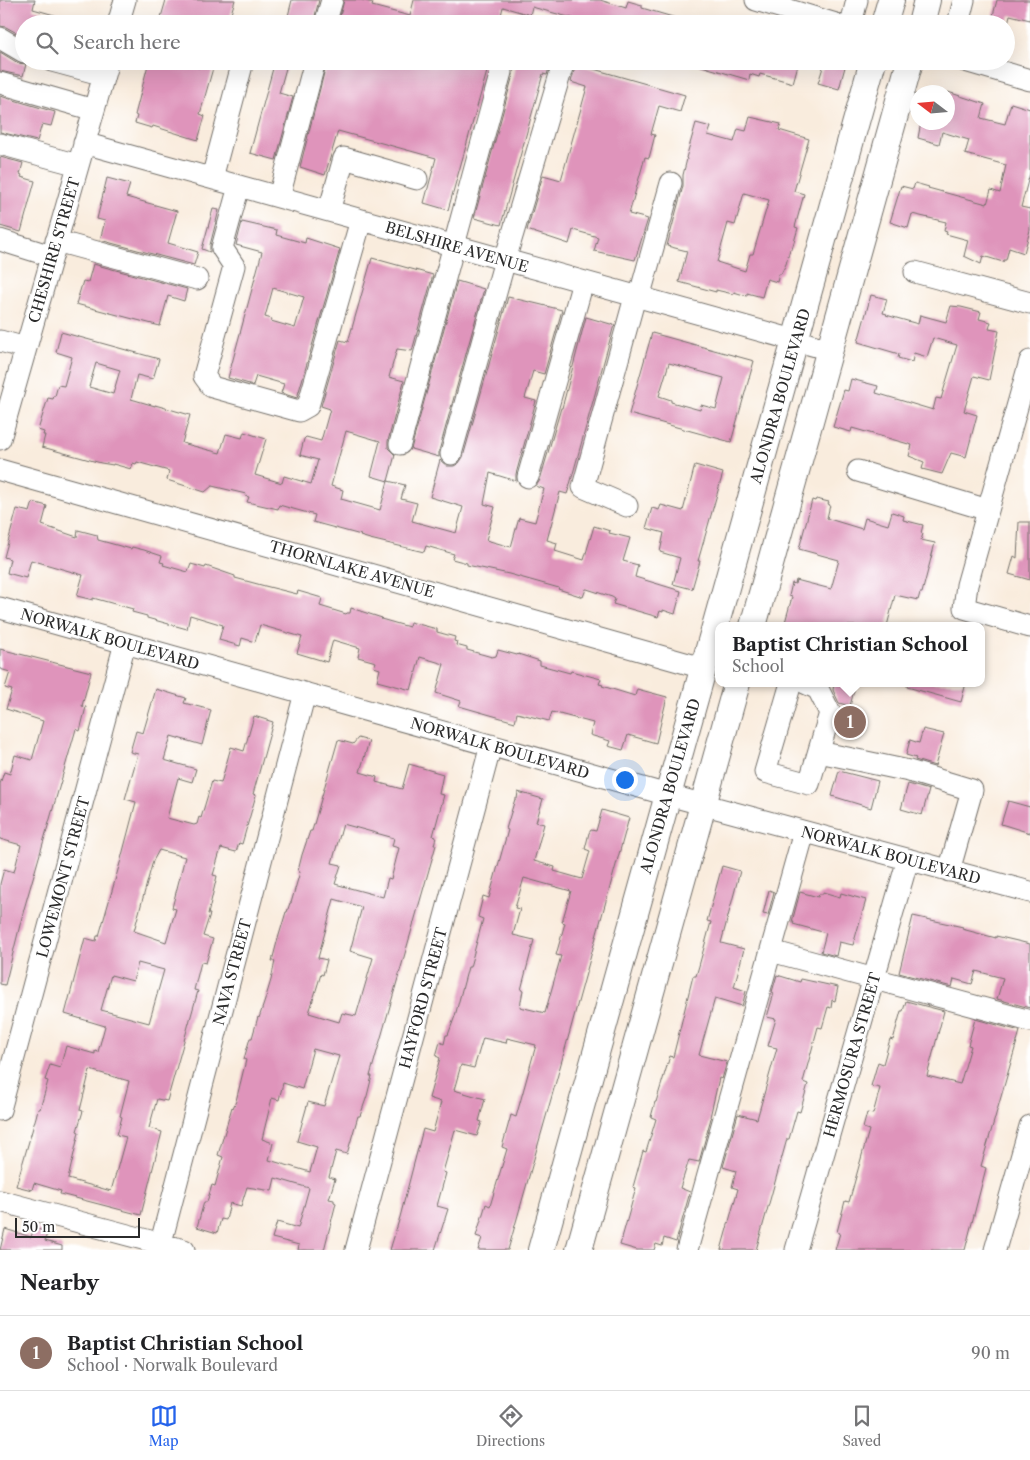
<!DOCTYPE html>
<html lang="en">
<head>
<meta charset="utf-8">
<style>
	:root { --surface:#fff; --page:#f2f2f2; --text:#202124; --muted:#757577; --line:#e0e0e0; --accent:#2563eb }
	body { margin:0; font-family:"Libre Caslon Text",serif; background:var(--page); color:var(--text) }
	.compass { position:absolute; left:910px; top:85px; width:45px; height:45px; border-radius:50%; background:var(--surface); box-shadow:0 5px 20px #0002; rotate:286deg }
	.scale { position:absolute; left:15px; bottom:12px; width:125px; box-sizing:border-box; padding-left:5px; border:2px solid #2b2b2b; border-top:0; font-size:14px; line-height:18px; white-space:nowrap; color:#2b2b2b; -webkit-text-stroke:4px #fff; paint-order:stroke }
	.you { position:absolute; left:624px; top:779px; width:18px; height:18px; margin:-12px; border:4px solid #fff; border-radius:50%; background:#1a73e8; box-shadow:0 0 0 8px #1a73e833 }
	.badge { display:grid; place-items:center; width:32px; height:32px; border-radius:50%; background:var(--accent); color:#fff; font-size:16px; font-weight:700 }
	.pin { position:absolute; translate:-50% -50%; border:2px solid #fff; box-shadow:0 1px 5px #0006 }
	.popup { position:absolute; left:715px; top:622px; width:270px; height:65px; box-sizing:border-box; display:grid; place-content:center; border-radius:10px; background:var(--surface); filter:drop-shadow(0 1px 4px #0005); font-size:16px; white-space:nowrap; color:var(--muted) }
	.popup b { font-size:19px; color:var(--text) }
	.popup::after { content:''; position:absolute; left:50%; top:100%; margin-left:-10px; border:10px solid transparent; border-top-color:var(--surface) }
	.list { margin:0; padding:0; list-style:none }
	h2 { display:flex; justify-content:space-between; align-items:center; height:65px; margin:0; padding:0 20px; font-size:21px }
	h2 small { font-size:16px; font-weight:400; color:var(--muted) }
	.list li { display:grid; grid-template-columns:32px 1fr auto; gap:15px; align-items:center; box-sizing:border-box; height:75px; padding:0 20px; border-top:1px solid var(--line) }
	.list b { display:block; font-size:19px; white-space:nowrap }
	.list p { margin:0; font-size:16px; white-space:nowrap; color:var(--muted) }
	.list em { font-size:16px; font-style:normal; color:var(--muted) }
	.icon { flex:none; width:28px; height:28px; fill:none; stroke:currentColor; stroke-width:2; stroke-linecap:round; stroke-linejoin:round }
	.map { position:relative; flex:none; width:1030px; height:1250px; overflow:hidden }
	.search { position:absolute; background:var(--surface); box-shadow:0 5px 20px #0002; left:15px; right:15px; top:15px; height:55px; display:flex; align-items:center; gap:12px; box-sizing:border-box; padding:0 18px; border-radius:28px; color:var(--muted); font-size:19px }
	.sheet { height:140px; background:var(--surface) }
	nav { display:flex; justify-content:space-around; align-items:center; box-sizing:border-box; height:70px; border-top:1px solid var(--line); background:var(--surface); font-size:14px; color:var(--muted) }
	nav a { display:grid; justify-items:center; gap:2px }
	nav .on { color:var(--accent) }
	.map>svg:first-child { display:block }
	.building { fill:#df94bb; fill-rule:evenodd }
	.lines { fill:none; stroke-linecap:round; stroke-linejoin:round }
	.minor-casing { stroke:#736f69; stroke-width:23 }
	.major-casing { stroke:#736f69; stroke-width:28 }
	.minor { stroke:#fff; stroke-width:21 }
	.major { stroke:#fff; stroke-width:26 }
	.labels { text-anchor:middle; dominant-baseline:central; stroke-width:4; stroke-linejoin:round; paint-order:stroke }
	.street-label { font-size:15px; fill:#2b2b2b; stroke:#fff }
</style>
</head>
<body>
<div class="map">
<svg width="1030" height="1250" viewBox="0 0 1030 1250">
	<rect width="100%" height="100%" fill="#fff"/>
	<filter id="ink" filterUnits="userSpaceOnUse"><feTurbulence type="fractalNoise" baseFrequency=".02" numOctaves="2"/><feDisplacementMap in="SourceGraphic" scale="10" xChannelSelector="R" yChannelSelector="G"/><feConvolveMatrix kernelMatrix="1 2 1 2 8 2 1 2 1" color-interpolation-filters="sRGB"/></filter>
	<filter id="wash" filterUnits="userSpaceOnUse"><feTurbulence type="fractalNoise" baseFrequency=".0096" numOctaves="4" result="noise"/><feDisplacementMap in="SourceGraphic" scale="20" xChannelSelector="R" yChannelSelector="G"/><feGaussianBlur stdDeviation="1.12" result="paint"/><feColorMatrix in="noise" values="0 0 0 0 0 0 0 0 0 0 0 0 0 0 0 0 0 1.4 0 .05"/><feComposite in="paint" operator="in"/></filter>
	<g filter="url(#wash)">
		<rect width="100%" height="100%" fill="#f9ecdd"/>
		<g id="blocks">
			<path class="building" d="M0 0H35L33 9 72 20V24H24V37L6 27 0 26Z
				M166 0H235L228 24H159Z
				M292 0H319L313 24H286Z
				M344 0H361L373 3 372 6 410 16 414 0H600L626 8 628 1 642 5V8L683 20 682 24H582L583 21 532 7 530 15 503 7 499 24H338Z
				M997 0H1030V20L1010 15 1007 27 1006 24 991 23Z
				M0 52 18 63 26 64 23 76 0 71Z
				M149 61H176L199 68 200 61H215L200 114 205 116 198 140 153 126 152 128 135 123 137 116 135 115Z
				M275 61H288L279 93 293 97 276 160 250 153Z
				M327 61H490L448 210 424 203 436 158 338 131 325 175 300 167Z
				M512 61H551L547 75 543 74 501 225 474 218 513 75 515 66 512 65Z
				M699 61H799L793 83 760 74 759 77 750 74 749 80 698 65Z
				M825 61 845 67 839 89 818 83Z
				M576 64 685 95 680 112 659 106 651 134 655 135 649 158 645 157 629 214 648 219 635 260 594 251 598 237 573 230 569 244 527 230 543 175 561 180 587 87 571 82Z
				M948 92 985 104 981 118 1005 124 1011 103 1030 109V173L1021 207 1030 209V230L1024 253 1009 248 1006 260H1004L1003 262 983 256 981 264 964 256 968 240 946 234 947 232 944 231 946 222 912 214 908 228 890 222 901 186 913 189 915 183 929 187 928 188 987 204 991 190 1000 193 1006 165 965 154 969 140 942 132 939 144 918 138 921 122H948Z
				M0 96 55 112 51 126 42 124 37 141 0 132Z
				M750 117 781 124 779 130 809 139 794 191 804 194 795 227 798 228 792 249H790L786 264 781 274H779L777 282 767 279 762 297 747 293V296L734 292 733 294 716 290V292L679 282 687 251 667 246 683 186V175L687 159 686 158 696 123 711 127 708 135 734 142 738 129 746 131ZM744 193 769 200 753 254H750L745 271 717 262 728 223 735 225Z
				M0 157 23 163 20 174 22 175 21 177 35 181 21 232 0 226Z
				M107 178 130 184 126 197 177 211 168 243 198 252 194 265 100 240 105 221 97 219Z
				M213 209 219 210 210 245V252L202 249Z
				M242 222 277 230 276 235 305 243 306 238 340 249 297 398 281 393 284 384 256 376 253 385 228 378 262 252 236 245ZM273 288 304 297 295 328 271 321 272 319 265 317Z
				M372 258 433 275 412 351 397 349 389 377 404 381 388 441V448L395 455 388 481 371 476 380 441 346 431 331 486 343 490 341 499 380 510 388 481 405 485 401 499 417 503 412 521 456 533 463 507 430 497 440 460 447 466H454L459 463 463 457 508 297 538 304 562 310 544 374 533 371 525 398 536 401 516 474V481L490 473 484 504 495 507 486 540 511 547 519 518 535 522 544 489 536 486 540 480 561 408H562L586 317 614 325 569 488 567 494 560 492 547 540 557 543 555 551 584 560 594 526 610 531 609 533 630 538 623 561 638 565 635 577 681 591 675 614 663 610V612L660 611 658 617 613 604 615 599 612 597 587 589H586L583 597 558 589 559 588 509 574 467 565V563L452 559 454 554 426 546 424 552 370 539 360 536 361 535 313 522 315 515 279 505 278 509 247 502 249 497 245 496 246 494 212 486 205 492 167 480 169 471 137 462 136 464 133 463 131 469 113 464V465L101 463 42 447 45 435H43L44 432 38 430 48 398 53 399 54 396H55L58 385 64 386 72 357 56 352 61 332 159 359 153 379 137 375 131 399 155 406V405L190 415 182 443 220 453 226 434 242 438 244 432 266 439 255 475 282 483 284 476 311 484 318 460 300 455 304 439 306 437 321 441 330 409 321 406 340 340 348 342ZM96 363 120 370 113 394 89 387Z
				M93 264 187 289 184 301 168 296 160 326 76 304 83 281 88 282Z
				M457 281 484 289 439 451V457L411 449Z
				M871 295 887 299 883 313 887 314 886 315 918 324 920 315 946 322 951 306 961 307 981 312 979 319 991 322 989 329 999 331 989 380 974 376 964 411 977 415 966 457 951 453 942 474 922 469 924 462 909 456 912 445 852 428 851 432 833 427 844 390 848 391 851 379 878 386 876 393 933 410 936 398 941 399 957 345 933 338 927 357 914 353 912 362 898 358 899 354 858 342Z
				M652 333 754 361 731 442 629 414ZM669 363 724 378 716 409 701 405 700 410 671 402V400L659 396Z
				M695 465 723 473 698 561H700L692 589 673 584 680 558 660 552 664 533 646 528 652 508 659 510 661 505 683 511Z
				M816 499 829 502 828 504 830 505 827 518 829 519 862 529 865 518 888 525 892 512 904 516 903 520 923 525 921 533 923 534 921 540 935 543 922 593H920L918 600 895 595 887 626H784L792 597 789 596 792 583 795 584 796 580 831 589 839 560 799 549 812 500 815 501Z
				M33 502 47 506 42 525 77 537 78 530 97 535 98 540 131 549 132 547 144 550 162 556 160 562 164 563 163 565 188 572 191 564 205 568 206 566 235 576V578L265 586 297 594 298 591 322 598 320 606 346 614 347 613H350L351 608 382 618 381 619 409 627 410 622 437 629V632L455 637 454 641 457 642 456 645 467 648V650L492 657 496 656 498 650 517 655 518 654 540 661V665L570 673 571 671 601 679 599 684 603 685 602 686 635 696 637 689 667 697 656 743 628 735 623 750 608 746 610 741 590 735 593 723 552 712 549 721 517 713 515 722 459 706 461 701 436 693 444 664 420 657 411 690 377 681 380 669 374 667 376 662 358 657 360 648 333 640 327 662 297 653 302 637 260 625 255 642 242 638 240 646 219 640 223 625 190 615 187 629 147 618V616L132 612 133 609 93 598V600L77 596 83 575 31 560 26 578 7 573 10 559 4 557 17 509 30 512Z
				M1019 522H1030V580L1009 574 1014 556 1017 558Z
				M0 649 91 672 82 706 86 707 80 731 76 729 24 909 5 985 0 984V884L4 869 14 872 21 845 0 839V784L4 772 10 774 15 755 32 760 43 721 6 709 12 690 5 688 10 672 0 669Z
				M834 683H856L850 706 839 703 833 690Z
				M908 683H966L961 702 907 687Z
				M156 689 186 698 184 703 211 710 202 745 171 736 164 760 196 769 192 782 178 778 167 818 194 825 197 824 199 817 201 818 212 781 221 783 231 747 244 751 254 716 273 722 253 794 256 795 242 844 239 843 236 852 221 848 213 875 217 876 208 914H210L203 936 213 939 206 963 201 962 194 990 198 991 167 1101 157 1099 149 1128 162 1132 141 1215 60 1194 61 1191 34 1183 32 1190 16 1186 36 1117 38 1109H40L48 1081 45 1080 50 1065 60 1068 66 1046 95 1054V1051L98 1052 105 1026 65 1014 85 938 96 941 97 936H99L120 863 136 802 125 799 138 754 130 752 136 731 143 733ZM159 850 185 857 172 908 176 909 166 942 134 931 153 861ZM138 963 164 970 149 1023 101 1010 111 975 133 981ZM90 1070 129 1081 120 1116 122 1117 117 1135 126 1137 111 1191 68 1179 79 1132 77 1131 83 1111 80 1110Z
				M923 729 944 734 935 766 915 760 916 758 906 755 910 740 919 743Z
				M358 738 369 741 360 772 377 777 376 782 402 789 409 764 443 774 439 794 444 795 433 836 436 837 434 845H436L370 1076H372L367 1096 360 1116H358L347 1154 336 1151 329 1177 335 1179 329 1199 334 1200V1202L336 1203 324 1250H298L299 1245 272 1238 277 1222 298 1228 309 1188 275 1178 272 1191 247 1187 241 1206 230 1203 226 1220 221 1219 217 1233 197 1227 204 1202H207L212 1185 215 1186 223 1157 218 1155 232 1107 233 1108 236 1101 246 1060 244 1059 250 1038H252L258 1017 259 1018 265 1000 271 980 275 961H272L277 942 286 912H287L290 903H291L300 872 298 871 302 855 310 831H312L338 740 353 744ZM343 824 394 838 392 846 399 848 391 879 388 878 383 897 335 884 341 865 332 863ZM334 899 362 907 350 951 373 958 356 1016 342 1013 339 1022 309 1013 321 974 323 975 327 960 318 958ZM313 1049 339 1056 324 1106 308 1102 297 1141 317 1147 310 1172 269 1160 273 1143 262 1139 272 1098 279 1100 283 1083 302 1089Z
				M839 771 878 781 871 808 832 796Z
				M908 784 929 790 922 815 901 809Z
				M518 792 543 799 536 822 544 824 534 861 555 867 554 871 582 879 590 851 585 849 589 833 591 830 596 831 602 810 629 818 557 1078 508 1250H478L482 1238 476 1236 486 1204 490 1206 507 1149 502 1147 511 1115 516 1117 536 1045 507 1038 506 1043 483 1038 474 1068 461 1065 454 1090 485 1099 479 1121 482 1122 477 1136 455 1130 443 1172 446 1173 437 1206 448 1209 435 1250H390L400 1217 423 1129 433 1132 441 1102 429 1098 440 1058 436 1056 440 1042 444 1044 446 1035H448L455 1016 468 967H470L483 919 478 917 483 896 489 898 508 830 506 829 515 799H517ZM524 878 571 891 562 922 565 923 556 955 561 956 545 1013 520 1007 523 990H521L534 940 513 935 520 909 515 908Z
				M1008 801 1030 807V833L1001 824Z
				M722 866 740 871 721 943 744 949 734 987 746 991 742 1006 715 998 699 1055 727 1062 722 1079 719 1078 710 1117 711 1118 699 1162 689 1160 680 1188 690 1192 676 1242 664 1238 662 1246 656 1244 654 1250H637L620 1245 636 1188 633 1187 643 1151 646 1152 656 1119 651 1117 655 1102H656L670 1056 673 1057 693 976H696L699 966 711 922 707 921Z
				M769 890 774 892 768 915 763 914Z
				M800 892 818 897 819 894H823V892L840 897 841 893 866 900 853 945 839 942 836 956 821 952 826 933 793 924 794 922H792Z
				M913 916 963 927 962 929 996 938V936L1030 944V1008L997 999 1003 978 976 971 972 984 954 979 952 987 899 973Z
				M777 975 800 982 801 979 838 987 835 1001 832 1000 831 1008 828 1007 822 1028 818 1027 803 1082 808 1084 800 1112 797 1111 789 1139H787L756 1250H721L738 1189 732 1187 736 1171 723 1167 738 1114 757 1119 777 1048 768 1046 776 1019 767 1017 774 993 772 992Z
				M906 1001 944 1011 927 1076 960 1084 971 1046 968 1045 975 1019 1020 1031 981 1166 986 1168 965 1250H835L840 1233 837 1232 845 1201 849 1202 869 1130 863 1128 867 1113 873 1114 880 1088 871 1086 878 1062 883 1064 890 1039 893 1040 901 1011H903Z
				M34 1228 47 1232 45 1241 62 1246V1250H0L5 1229 31 1237Z"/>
		</g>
	</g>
	<g filter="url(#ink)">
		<use href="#blocks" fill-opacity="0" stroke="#736f69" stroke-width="1"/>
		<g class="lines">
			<defs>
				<path id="minor" d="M756 0 836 24
					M118 24 125 0
					M325 24 332 0
					M851 24 857 0
					M958 24 964 0
					M0 38 24 52
					M52 61 104 75
					M965 61 1030 80
					M0 83 94 110
					M84 143 830 350
					M0 144 78 165
					M212 178 241 69
					M239 186 222 248 234 266 204 376 212 387 299 411 308 406 361 220
					M279 197 315 61
					M329 211 344 158 417 179
					M0 240 51 256
					M56 241 197 279
					M915 272 1030 303
					M639 298 671 183
					M0 341 26 348
					M1030 361 967 585 964 608 1030 627
					M0 439 108 61
					M400 444 501 72
					M451 454 505 260 564 61
					M0 470 703 668
					M858 471 988 510
					M528 477 583 282
					M627 506 583 487 635 297
					M0 608 668 795 1030 892
					M791 683 765 772 809 784 830 713 818 689 805 683
					M819 752 909 771 972 790 949 871
					M771 951 1030 1021
					M0 1110 125 643
					M0 1201 184 1250
					M159 1250 305 693
					M356 1250 491 745
					M687 1250 804 832
					M796 1250 908 859
					M995 1250 1030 1126"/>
				<path id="major" d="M884 24 891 0
					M921 24 927 0
					M753 626 910 61
					M541 1250 873 61
					M579 1250 737 683"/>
			</defs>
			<use href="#minor" class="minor-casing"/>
			<use href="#major" class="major-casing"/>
			<use href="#minor" class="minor"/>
			<use href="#major" class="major"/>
		</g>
	</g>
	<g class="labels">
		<g class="street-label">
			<text transform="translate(457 247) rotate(16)">BELSHIRE AVENUE</text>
			<text transform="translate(54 250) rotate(-74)">CHESHIRE STREET</text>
			<text transform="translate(780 396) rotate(-74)">ALONDRA BOULEVARD</text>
			<text transform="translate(352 569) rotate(16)">THORNLAKE AVENUE</text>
			<text transform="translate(110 639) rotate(16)">NORWALK BOULEVARD</text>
			<text transform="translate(500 748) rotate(16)">NORWALK BOULEVARD</text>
			<text transform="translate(670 786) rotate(-74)">ALONDRA BOULEVARD</text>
			<text transform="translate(891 855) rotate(15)">NORWALK BOULEVARD</text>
			<text transform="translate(63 877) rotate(-75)">LOWEMONT STREET</text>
			<text transform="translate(232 972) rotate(-75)">NAVA STREET</text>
			<text transform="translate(423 998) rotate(-75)">HAYFORD STREET</text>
			<text transform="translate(852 1055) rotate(-74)">HERMOSURA STREET</text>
		</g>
	</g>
</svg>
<svg class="compass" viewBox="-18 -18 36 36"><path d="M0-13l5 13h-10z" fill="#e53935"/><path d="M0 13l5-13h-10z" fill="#757577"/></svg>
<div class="scale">50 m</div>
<div class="you"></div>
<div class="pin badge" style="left:850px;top:722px;background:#8d6e63">1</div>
<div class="popup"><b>Baptist Christian School</b>School</div>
<div class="search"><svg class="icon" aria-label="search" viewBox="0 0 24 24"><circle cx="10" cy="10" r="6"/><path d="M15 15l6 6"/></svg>Search here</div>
</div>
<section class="sheet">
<h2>Nearby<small></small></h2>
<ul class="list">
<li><span class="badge" style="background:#8d6e63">1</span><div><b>Baptist Christian School</b><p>School · Norwalk Boulevard</p></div><em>90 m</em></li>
</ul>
</section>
<nav>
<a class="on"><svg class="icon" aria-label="map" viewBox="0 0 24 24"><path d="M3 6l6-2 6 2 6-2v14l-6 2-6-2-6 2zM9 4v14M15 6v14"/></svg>Map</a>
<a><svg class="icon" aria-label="directions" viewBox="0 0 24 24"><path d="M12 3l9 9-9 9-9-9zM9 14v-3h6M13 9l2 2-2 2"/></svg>Directions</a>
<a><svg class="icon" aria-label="saved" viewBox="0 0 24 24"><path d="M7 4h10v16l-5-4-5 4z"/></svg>Saved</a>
</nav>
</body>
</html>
